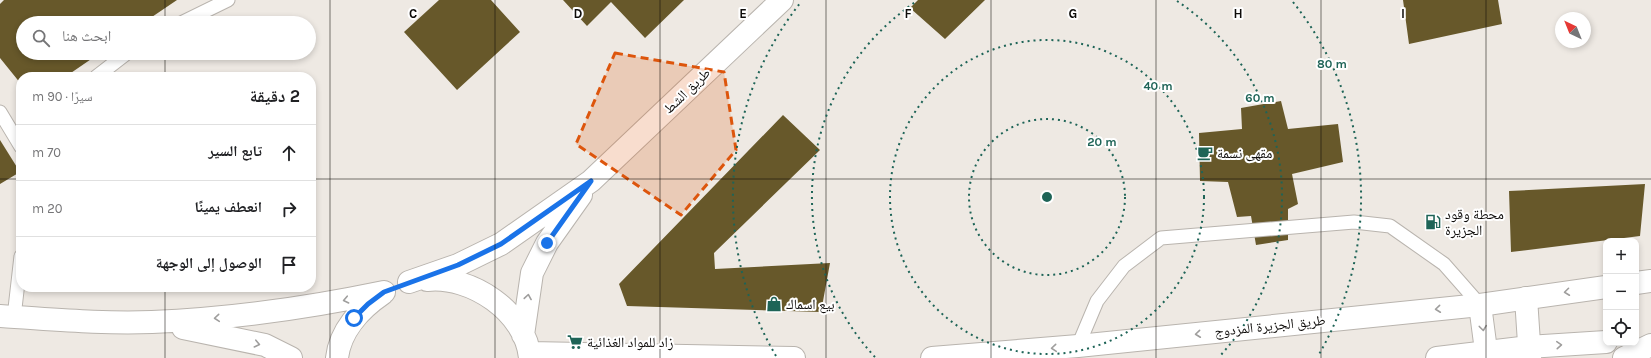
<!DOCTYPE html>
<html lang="ar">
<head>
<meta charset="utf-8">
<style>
	:root { --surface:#fff; --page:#f6f6f6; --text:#202124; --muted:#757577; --line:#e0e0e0 }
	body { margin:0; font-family:Karla,"Noto Naskh Arabic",sans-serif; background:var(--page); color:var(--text); direction:rtl }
	.controls { position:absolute; right:12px; bottom:12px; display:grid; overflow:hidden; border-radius:8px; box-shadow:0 2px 6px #0003 }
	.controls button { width:36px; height:36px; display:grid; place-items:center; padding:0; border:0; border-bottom:1px solid var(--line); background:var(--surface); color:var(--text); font:20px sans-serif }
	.compass { position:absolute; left:1555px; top:12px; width:36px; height:36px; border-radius:50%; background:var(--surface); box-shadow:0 2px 6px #0003; rotate:317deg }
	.stop { position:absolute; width:12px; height:12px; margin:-9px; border:3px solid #1a73e8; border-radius:50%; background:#fff }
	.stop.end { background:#1a73e8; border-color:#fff; box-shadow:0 1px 4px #0008 }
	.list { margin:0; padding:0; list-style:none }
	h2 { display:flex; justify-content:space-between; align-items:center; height:52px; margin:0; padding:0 16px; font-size:17px }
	h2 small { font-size:13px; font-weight:400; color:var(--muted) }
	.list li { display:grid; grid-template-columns:26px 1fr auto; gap:12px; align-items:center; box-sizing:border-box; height:56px; padding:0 16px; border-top:1px solid var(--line) }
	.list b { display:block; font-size:15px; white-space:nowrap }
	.list em { font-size:13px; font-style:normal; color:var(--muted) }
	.icon { flex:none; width:22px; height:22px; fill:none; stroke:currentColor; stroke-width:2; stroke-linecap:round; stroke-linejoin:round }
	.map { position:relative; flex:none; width:1651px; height:358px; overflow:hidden; direction:ltr }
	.search { position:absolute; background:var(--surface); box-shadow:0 2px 6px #0003; left:16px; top:16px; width:300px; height:44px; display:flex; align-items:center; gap:10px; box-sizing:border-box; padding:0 14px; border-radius:22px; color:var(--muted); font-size:15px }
	.panel { position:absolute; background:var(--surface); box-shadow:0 2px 6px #0003; left:16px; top:72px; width:300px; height:220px; border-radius:16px; direction:rtl }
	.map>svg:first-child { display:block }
	.building { fill:#67582a }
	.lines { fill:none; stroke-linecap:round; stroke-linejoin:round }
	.lane-casing { stroke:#b9b4ae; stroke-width:15 }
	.street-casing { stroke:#b9b4ae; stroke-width:24 }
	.secondary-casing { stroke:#b9b4ae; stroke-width:24 }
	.lane { stroke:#fff; stroke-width:13 }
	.street { stroke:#fff; stroke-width:22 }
	.secondary { stroke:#fff; stroke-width:22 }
	.oneway { stroke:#9f9e9d }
	.route { stroke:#1a73e8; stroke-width:5 }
	.marked { fill:#dd550c; fill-opacity:0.2; stroke:#dd550c; stroke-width:3; stroke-dasharray:8 5; stroke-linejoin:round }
	.grid { fill:none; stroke:#0e0c0a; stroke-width:1; stroke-opacity:0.55 }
	.ring { fill:none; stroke:#1e6457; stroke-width:2; stroke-dasharray:2 4 }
	.labels { text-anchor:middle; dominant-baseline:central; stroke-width:4; stroke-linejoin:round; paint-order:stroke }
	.street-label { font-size:14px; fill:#0e0c0a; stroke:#fff }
	.poi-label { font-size:14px; fill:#0e0c0a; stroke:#fff; text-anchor:start }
	.grid-label { font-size:13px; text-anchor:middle; font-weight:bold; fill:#0e0c0a; stroke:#fff; stroke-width:4; stroke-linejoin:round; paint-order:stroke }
	.centre { fill:#1e6457; stroke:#fff; stroke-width:2 }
	.ring-label { font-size:12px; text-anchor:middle; font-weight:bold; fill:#1e6457; stroke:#fff; stroke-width:4; stroke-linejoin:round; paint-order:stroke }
</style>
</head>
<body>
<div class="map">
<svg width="1651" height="358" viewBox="0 0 1651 358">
	<rect width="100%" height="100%" fill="#eee9e3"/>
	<path class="building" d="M4 0H177L143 23H23V53H100L65 77H21V84L0 58V4Z
		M439 0H491L520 32 457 90 404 32Z
		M563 0H684L645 38 611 2 587 26Z
		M918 0H985L945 39 910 8Z
		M1403 0H1498L1502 24 1409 44Z
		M1281 101 1288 129 1338 124 1343 162 1292 174 1298 204 1288 209V240L1256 245 1251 216 1237 217 1228 182 1200 181 1199 133 1242 129 1241 108Z
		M783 115 820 150 714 253 715 269 830 263 821 312 627 306 619 284Z
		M0 140 20 172 0 184Z
		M1645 184 1640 236 1511 252 1509 191Z"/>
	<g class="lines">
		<defs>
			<path id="lane" d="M181 23 228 0
				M96 77 127 53
				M0 112 21 147
				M14 317 21 256
				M1078 346 1097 301 1124 266 1161 238 1354 222 1390 226 1444 264 1480 305"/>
			<path id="street" d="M1526 298 1530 358
				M1480 305 1487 358"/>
			<path id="secondary" d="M427 280C471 275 526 312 530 358
				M409 282 458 265 501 244 591 181 782 0
				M1636 283 1651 281
				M0 316C51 319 101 324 152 322 231 319 307 308 384 292
				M183 328 265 345 291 358
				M523 335 532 273 547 243 581 195
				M530 353 794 358
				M337 358C340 331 360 309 382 294
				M932 358 1078 346 1480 305 1606 287
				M1437 358 1528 347 1606 342
				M1624 358 1651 345"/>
		</defs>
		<use href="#lane" class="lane-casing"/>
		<use href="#street" class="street-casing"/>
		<use href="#secondary" class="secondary-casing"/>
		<use href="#lane" class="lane"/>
		<use href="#street" class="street"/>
		<use href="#secondary" class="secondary"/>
	</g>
	<defs><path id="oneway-chevron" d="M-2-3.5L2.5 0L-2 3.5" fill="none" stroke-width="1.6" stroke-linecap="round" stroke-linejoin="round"/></defs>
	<g class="oneway">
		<use href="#oneway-chevron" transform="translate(1567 292) rotate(173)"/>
		<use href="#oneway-chevron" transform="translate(528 297) rotate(-81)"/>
		<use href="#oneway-chevron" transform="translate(346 300) rotate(168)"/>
		<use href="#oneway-chevron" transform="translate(1438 309) rotate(174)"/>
		<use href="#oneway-chevron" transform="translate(217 318) rotate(175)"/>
		<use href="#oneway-chevron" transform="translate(1483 328) rotate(83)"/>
		<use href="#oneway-chevron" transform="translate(1198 334) rotate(174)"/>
		<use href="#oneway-chevron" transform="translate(257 344) rotate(13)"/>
		<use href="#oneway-chevron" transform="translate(1559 345) rotate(-4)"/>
		<use href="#oneway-chevron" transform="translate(1054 348) rotate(175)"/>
	</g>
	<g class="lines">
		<path class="route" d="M354 318 368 304 384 292 458 265 501 244 591 181 547 243"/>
	</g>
	<path class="marked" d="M615 53 724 72 736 150 681 215 576 144Z"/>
	<path class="grid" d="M165 0V23M330 0V358M495 0V358M660 0V358M826 0V358M991 0V358M1156 0V358M1321 0V358M1486 0V358M165 53V77M0 179H21M311 179H1651M165 287V358"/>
	<g class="ring">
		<circle cx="1047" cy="197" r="78"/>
		<circle cx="1047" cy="197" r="157"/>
		<path d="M875 357A235 235 0 0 1 917 1M1177 1A235 235 0 0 1 1219 357"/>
		<path d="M776 356A314 314 0 0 1 801 2M1293 2A314 314 0 0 1 1318 356"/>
	</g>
	<defs>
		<symbol id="cafe-bare" viewBox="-9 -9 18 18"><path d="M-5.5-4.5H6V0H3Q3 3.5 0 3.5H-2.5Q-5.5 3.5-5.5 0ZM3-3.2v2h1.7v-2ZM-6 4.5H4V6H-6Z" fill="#1e6457" stroke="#fff" stroke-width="2.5" paint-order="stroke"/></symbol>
		<symbol id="fuel-bare" viewBox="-9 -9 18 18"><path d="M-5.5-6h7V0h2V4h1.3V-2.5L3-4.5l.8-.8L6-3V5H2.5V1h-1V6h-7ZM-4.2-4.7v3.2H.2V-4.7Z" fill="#1e6457" stroke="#fff" stroke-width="2.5" paint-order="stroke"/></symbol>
		<symbol id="shop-bare" viewBox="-9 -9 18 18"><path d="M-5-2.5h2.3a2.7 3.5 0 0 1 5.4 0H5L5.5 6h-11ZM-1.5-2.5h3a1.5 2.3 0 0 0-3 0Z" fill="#1e6457" stroke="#fff" stroke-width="2.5" paint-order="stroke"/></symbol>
		<symbol id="supermarket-bare" viewBox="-9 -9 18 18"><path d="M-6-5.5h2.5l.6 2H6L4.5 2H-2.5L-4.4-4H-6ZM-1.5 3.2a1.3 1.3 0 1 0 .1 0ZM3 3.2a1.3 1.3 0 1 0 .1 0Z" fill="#1e6457" stroke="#fff" stroke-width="2.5" paint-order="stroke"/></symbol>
	</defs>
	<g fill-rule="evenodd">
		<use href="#cafe-bare" x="1194" y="142" width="22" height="22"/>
		<use href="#fuel-bare" x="1422" y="211" width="22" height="22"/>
		<use href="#shop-bare" x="763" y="293" width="22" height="22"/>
		<use href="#supermarket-bare" x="564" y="331" width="22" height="22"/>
	</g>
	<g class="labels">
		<g class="street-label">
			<text transform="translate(687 91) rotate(-44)">طريق الشط</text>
			<text transform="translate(1270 326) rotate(-6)">طريق الجزيرة المزدوج</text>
		</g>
		<g class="poi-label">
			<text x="1217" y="153">مقهى نسمة</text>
			<text x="1445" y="214">محطة وقود<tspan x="1445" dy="16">الجزيرة</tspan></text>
			<text x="786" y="304">بيع اسماك</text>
			<text x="587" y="342">زاد للمواد الغذائية</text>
		</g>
	</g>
	<g class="grid-label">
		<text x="413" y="18">C</text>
		<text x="578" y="18">D</text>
		<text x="743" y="18">E</text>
		<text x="908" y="18">F</text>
		<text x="1073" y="18">G</text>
		<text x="1238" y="18">H</text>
		<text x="1403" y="18">I</text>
	</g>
	<circle cx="1047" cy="197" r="6" class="centre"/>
	<g class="ring-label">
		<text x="1332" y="68">80 m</text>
		<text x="1158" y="90">40 m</text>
		<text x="1260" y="102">60 m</text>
		<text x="1102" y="146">20 m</text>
	</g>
</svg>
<div class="controls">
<button>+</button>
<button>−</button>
<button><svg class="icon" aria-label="locate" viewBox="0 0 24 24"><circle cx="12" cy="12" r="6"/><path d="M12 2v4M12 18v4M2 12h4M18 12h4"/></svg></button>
</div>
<svg class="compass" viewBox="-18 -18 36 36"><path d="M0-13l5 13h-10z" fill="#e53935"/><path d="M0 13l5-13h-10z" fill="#757577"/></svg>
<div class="stop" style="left:354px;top:318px"></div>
<div class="stop end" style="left:547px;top:243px"></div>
<div class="search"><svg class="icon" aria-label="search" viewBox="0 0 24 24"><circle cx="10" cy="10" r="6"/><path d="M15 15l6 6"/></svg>ابحث هنا</div>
<section class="panel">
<h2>2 دقيقة<small>سيرًا · 90 m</small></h2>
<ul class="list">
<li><svg class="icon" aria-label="ahead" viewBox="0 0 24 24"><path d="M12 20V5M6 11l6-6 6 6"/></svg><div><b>تابع السير</b></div><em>70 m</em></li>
<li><svg class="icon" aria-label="right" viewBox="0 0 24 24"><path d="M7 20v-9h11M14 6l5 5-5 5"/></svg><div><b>انعطف يمينًا</b></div><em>20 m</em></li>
<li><svg class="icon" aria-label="arrive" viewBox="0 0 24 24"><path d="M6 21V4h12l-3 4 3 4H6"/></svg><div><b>الوصول إلى الوجهة</b></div></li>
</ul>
</section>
</div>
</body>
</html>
